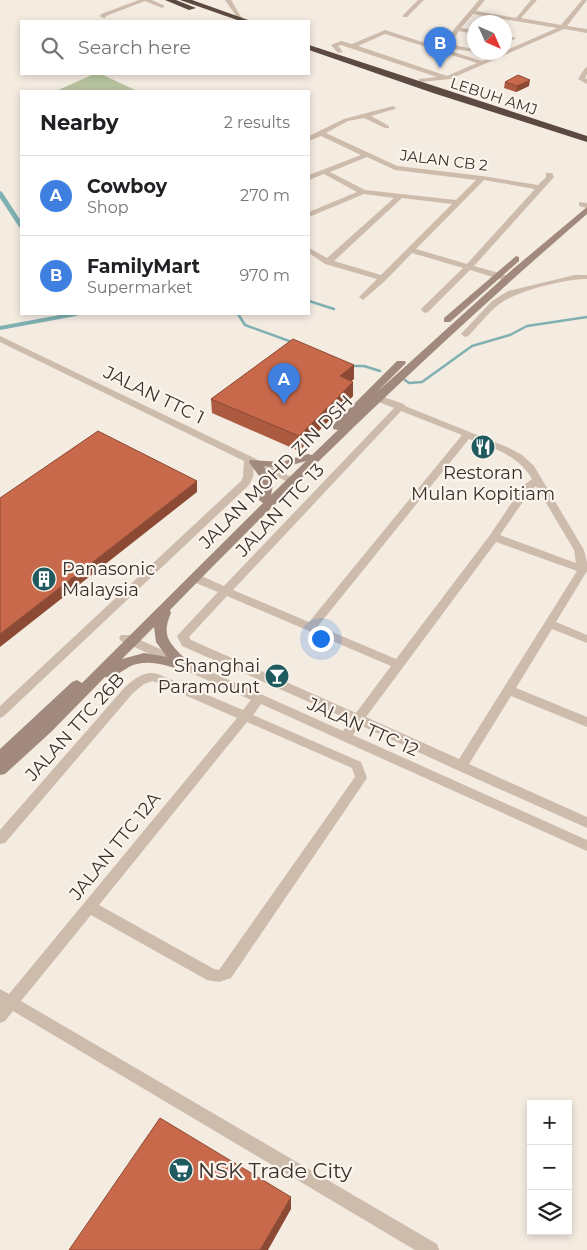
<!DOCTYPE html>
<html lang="en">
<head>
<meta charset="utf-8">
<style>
	:root { --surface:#fff; --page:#f6f6f6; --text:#202124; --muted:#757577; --line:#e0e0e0; --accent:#2563eb }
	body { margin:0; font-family:Montserrat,sans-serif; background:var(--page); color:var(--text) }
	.controls { position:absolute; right:15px; bottom:15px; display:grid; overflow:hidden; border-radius:0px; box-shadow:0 2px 8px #0003 }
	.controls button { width:45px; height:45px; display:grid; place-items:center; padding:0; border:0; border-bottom:1px solid var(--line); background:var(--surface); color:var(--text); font:25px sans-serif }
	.compass { position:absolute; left:467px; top:15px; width:45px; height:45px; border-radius:50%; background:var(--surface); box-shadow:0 2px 8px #0003; rotate:135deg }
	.you { position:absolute; left:320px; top:638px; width:18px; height:18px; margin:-12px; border:4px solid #fff; border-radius:50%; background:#1a73e8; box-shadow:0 0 0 8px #1a73e833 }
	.badge { display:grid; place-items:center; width:32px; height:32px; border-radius:50%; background:var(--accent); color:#fff; font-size:16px; font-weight:700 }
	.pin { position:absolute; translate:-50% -41px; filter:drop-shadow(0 1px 2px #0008) }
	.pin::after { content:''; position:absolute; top:26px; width:18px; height:15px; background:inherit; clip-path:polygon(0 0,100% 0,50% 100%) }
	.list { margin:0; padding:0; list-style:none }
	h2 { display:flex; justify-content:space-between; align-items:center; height:65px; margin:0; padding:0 20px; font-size:21px }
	h2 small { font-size:16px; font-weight:400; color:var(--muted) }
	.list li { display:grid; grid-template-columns:32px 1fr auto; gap:15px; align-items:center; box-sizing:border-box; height:80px; padding:0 20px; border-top:1px solid var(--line) }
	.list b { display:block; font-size:19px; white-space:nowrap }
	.list p { margin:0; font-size:16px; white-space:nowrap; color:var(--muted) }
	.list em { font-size:16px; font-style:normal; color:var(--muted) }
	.icon { flex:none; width:28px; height:28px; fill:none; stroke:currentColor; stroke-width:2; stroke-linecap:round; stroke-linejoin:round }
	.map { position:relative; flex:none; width:587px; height:1250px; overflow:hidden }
	.search { position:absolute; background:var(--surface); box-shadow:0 2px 8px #0003; left:20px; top:20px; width:290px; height:55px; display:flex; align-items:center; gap:12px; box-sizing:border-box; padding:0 18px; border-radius:0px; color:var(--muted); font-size:19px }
	.panel { position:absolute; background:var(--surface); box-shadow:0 2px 8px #0003; left:20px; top:90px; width:290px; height:225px; border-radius:0px }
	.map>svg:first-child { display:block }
	.green { fill:#b8c4a0 }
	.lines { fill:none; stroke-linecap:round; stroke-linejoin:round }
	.stream { stroke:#7fb0b2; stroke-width:2.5 }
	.canal { fill:#7fb0b2; fill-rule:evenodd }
	.street { fill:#cdbbac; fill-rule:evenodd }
	.secondary { fill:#a18a7d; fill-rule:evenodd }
	.highway { fill:#5c4a42; fill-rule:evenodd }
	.wall { fill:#ac5a40 }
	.shaded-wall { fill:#8c4a34 }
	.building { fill:#c8694b; stroke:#8c4a34 }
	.labels { text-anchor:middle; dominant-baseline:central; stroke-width:4.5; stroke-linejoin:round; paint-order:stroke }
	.far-street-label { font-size:15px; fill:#3b302b; stroke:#fbf5ee }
	.street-label { font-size:18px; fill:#3b302b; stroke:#fbf5ee }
	.poi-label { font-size:18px; fill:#3b302b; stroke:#fbf5ee }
	.near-poi-label { font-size:21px; fill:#3b302b; stroke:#fbf5ee; text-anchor:start }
</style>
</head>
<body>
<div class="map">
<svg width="587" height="1250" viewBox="0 0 587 1250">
	<rect width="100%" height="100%" fill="#f4ebe1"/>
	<path class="green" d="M94 74H101L135 90 56 91Z"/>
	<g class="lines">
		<path class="stream" d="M309 301 334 309
			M238 314 245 325 292 342
			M351 366H364L380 371
			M405 380 409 383 422 382 472 346 510 335 527 326 587 317"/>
		<path class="canal" d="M0 191 2 192 21 221V228L19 227 0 198Z
			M65 314H80L76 316 0 330V326Z"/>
		<path class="street" d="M139 0H152L165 6 162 8 145 1 106 16 105 18 100 17 101 14Z
			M225 0H231L243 20H239Z
			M418 0H424L407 17H403V15Z
			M479 0H485L476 11 516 18 531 0H537L521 18 561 25 582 0H587L567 26 587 29V33L564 29 450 79 421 82 419 81V79L437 77 341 45 338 46 343 52 338 53 331 45 341 41 352 44 385 30 482 61 557 28 473 14 461 28 474 30V34L459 31 452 42 458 46 474 49 476 52 454 49 446 42 455 28ZM385 34 477 63 447 76 358 46Z
			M504 35 516 38 513 40 504 39Z
			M587 67V74L585 78 587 79V84L578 79 585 68Z
			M393 106 396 108 395 109 371 116 389 126V128H385L364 118 348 121 326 133 397 166 482 176 538 185 546 177V173H552L554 177 474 266 509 276V280H503L470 270 428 312 425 313 421 310 422 308 463 268 412 253 386 280 363 300 359 297 377 279 325 264 309 253V248L327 258 394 198 364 194 309 217V212L357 192 324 174 309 180V175L361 155 321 136 309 141V136L344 119ZM367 157 395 170 476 180 456 200 365 190 330 172ZM484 180 535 189 467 264 416 249ZM402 198 452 204 381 275 334 261Z
			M579 202 587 203V208L579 206Z
			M575 275H587V279C565 279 515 291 498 305 487 314 478 326 468 336L465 337 461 334 492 301 508 291Z
			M0 336 252 457 299 481 294 484 290 483 254 465 253 477 249 485 4 716 0 718V706L241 481 243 477 244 461 0 342Z
			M369 392 404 404 405 406 507 447 522 455 534 466 584 550 587 563V571L556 622 587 635V643L552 629 516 688 587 717V727L511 696 469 764 587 817V828L457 770 360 725 353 735 587 840V851L261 704 253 715 361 762 367 778 231 978 219 982 207 980 91 915 21 1001 437 1244 439 1250H415L13 1011 5 1021 0 1023V989L9 994 237 718 153 681 144 684 133 693 5 843 0 844V830L125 687C134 679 145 670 158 674L243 710 251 700 121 641 119 638 121 635H129L343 731 350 720 182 646 177 636 218 592 191 581 190 578 191 575H199L224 586 394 408 366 397 364 395ZM401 411 462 435 309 622 233 590ZM469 439C494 448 518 455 532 479L523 486 490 535 396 659 318 626ZM536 486 574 550 576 563 500 535 531 490ZM496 542 577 571 459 759 366 717ZM227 596 391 666 356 713 191 640 189 637ZM247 722 352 768 355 777 219 970 214 969 99 905Z"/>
		<path class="secondary" d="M587 207V214C441 340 304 473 170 610L171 613C160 638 171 644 188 662L189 665 188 668 183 670C168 666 152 660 137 664 126 666 116 679 105 677L51 732 5 774 0 775V749L72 682 77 680 82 683 263 503 259 500 262 480 249 462 250 460 282 462 308 454 312 455 338 430 333 429V425L397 361H405L406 363 377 392 513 269ZM306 461 271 495 274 480 263 466 282 468ZM154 627 156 642 167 657 144 653 122 659Z
			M516 256 519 257V261L450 322H444V318Z"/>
		<path class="highway" d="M165 0H176L196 8 189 10Z
			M180 0H192L251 21H240Z
			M309 45 587 136V142L433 93 309 50Z"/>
	</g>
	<path class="wall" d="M505 82 529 86 516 92 504 88Z
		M354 365V379L351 381 353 396 299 451 212 413 211 399Z"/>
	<path class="shaded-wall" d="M530 80 529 86 516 92 517 86Z
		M354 365V379L339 390 340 376Z
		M353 382V396L299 451V436Z
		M197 481V492L0 647V634Z
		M291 1197V1209L268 1250H260Z"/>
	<path class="building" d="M518 75 530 80 517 86 505 82Z
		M293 339 354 365 340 376 353 382 299 436 211 399Z
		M98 431 197 481 0 634V498Z
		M160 1118 291 1197 260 1250H69Z"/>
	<defs>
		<symbol id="restaurant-disc" viewBox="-11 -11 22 22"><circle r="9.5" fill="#1f5a5e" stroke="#fbf5ee"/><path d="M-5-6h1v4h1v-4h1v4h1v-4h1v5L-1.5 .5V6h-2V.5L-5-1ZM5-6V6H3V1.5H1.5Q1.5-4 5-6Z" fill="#fff"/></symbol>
		<symbol id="building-disc" viewBox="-11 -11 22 22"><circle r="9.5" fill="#1f5a5e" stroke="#fbf5ee"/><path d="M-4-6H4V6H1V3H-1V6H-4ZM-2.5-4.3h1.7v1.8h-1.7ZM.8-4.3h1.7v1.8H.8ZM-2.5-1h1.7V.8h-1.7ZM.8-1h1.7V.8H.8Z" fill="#fff"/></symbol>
		<symbol id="bar-disc" viewBox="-11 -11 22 22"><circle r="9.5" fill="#1f5a5e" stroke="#fbf5ee"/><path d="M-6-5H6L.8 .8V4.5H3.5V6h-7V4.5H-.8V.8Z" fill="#fff"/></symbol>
		<symbol id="supermarket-disc" viewBox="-11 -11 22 22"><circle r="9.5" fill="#1f5a5e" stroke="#fbf5ee"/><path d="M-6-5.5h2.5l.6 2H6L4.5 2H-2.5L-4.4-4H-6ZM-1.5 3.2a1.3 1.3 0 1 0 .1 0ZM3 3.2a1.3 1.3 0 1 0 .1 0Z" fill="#fff"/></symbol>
	</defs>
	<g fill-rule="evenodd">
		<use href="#restaurant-disc" x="469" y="433" width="28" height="28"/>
		<use href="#building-disc" x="30" y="565" width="28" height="28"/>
		<use href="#bar-disc" x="263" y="662" width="28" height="28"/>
		<use href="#supermarket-disc" x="167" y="1156" width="28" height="28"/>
	</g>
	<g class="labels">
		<g class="far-street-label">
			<text transform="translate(494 96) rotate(18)">LEBUH AMJ</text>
			<text transform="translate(444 160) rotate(7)">JALAN CB 2</text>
		</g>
		<g class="street-label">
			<text transform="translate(154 395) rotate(26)">JALAN TTC 1</text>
			<text transform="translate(276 472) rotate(-45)">JALAN MOHD ZIN DSH</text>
			<text transform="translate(280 510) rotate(-47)">JALAN TTC 13</text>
			<text transform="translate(75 727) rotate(-48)">JALAN TTC 26B</text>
			<text transform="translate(363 727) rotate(24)">JALAN TTC 12</text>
			<text transform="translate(115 846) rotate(-51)">JALAN TTC 12A</text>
		</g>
		<g class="poi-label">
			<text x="483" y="473">Restoran<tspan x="483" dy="21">Mulan Kopitiam</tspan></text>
			<text x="62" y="569" text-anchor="start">Panasonic<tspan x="62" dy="21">Malaysia</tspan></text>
			<text x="260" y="666" text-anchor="end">Shanghai<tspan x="260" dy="21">Paramount</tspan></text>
		</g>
		<g class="near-poi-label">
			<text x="198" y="1170">NSK Trade City</text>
		</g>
	</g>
</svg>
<div class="controls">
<button>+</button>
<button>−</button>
<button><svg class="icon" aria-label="layers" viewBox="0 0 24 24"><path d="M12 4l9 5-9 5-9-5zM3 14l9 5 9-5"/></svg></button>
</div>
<svg class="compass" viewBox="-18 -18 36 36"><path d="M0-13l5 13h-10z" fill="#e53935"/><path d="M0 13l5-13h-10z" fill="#757577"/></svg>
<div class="you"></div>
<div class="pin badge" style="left:284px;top:404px;background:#3f7fe0">A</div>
<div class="pin badge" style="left:440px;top:68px;background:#3f7fe0">B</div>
<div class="search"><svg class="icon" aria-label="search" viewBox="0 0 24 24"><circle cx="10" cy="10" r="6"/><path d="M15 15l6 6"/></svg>Search here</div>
<section class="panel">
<h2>Nearby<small>2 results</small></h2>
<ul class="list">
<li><span class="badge" style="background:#3f7fe0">A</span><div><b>Cowboy</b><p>Shop</p></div><em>270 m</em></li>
<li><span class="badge" style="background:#3f7fe0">B</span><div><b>FamilyMart</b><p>Supermarket</p></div><em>970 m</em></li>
</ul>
</section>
</div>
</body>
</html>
